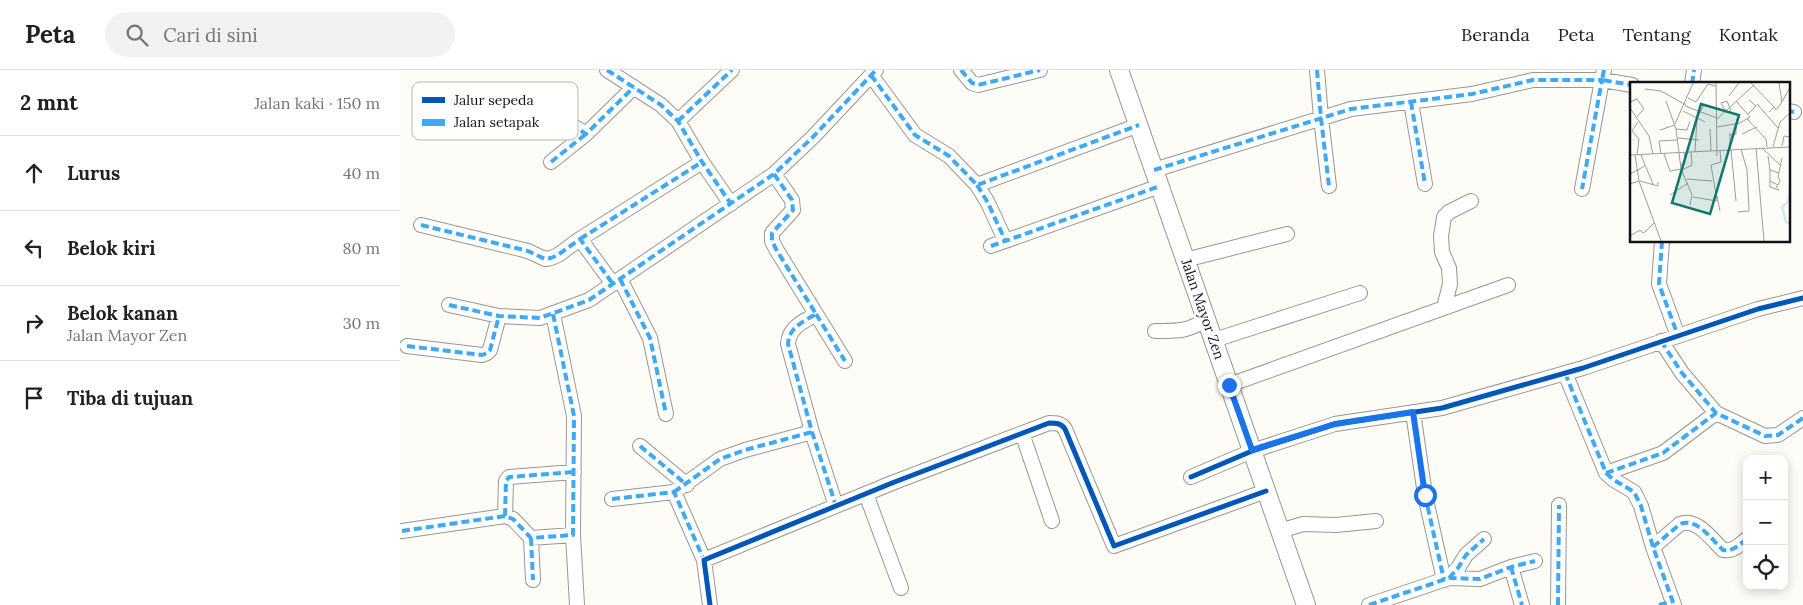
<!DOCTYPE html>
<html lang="id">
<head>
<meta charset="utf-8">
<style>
	:root { --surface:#fff; --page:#f2f2f2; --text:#202124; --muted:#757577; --line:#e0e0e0 }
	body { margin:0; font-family:Lora,serif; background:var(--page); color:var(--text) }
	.controls { position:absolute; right:15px; bottom:15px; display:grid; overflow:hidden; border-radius:10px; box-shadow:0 2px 12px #0003 }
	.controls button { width:45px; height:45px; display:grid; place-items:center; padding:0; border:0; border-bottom:1px solid var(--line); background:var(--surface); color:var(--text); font:25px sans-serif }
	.stop { position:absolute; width:15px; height:15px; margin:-11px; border:4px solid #1a73e8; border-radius:50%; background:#fff }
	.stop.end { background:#1a73e8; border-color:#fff; box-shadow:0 1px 5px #0008 }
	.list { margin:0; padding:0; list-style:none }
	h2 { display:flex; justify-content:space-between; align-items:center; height:65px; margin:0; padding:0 20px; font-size:21px }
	h2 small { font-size:16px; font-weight:400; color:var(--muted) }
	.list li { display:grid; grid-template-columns:32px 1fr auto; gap:15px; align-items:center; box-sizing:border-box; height:75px; padding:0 20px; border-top:1px solid var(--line) }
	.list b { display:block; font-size:19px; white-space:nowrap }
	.list p { margin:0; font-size:16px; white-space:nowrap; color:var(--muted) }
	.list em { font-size:16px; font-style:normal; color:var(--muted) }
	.icon { flex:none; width:28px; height:28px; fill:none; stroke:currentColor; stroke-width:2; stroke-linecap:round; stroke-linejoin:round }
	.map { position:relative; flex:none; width:1403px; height:535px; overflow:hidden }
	header { display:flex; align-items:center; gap:30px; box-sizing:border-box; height:70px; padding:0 25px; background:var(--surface); border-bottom:1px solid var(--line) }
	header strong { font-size:24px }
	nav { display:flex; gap:28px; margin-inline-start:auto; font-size:18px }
	.search { width:350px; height:45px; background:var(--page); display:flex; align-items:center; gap:12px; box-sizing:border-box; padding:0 18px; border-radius:28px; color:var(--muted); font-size:19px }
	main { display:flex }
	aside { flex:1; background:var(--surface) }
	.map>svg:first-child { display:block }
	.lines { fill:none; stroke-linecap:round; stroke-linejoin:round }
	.minor-casing { stroke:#979795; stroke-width:16 }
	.tertiary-casing { stroke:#979795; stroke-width:20 }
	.minor { stroke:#fffffe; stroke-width:14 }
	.tertiary { stroke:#fffffe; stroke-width:18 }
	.quiet { stroke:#3fa9f5; stroke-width:4; stroke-dasharray:8 4; stroke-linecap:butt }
	.cycleway-casing { stroke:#fff; stroke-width:8 }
	.cycleway { stroke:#0057b8; stroke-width:5 }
	.route { stroke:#1a73e8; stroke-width:6 }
	.labels { text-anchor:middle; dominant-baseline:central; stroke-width:5; stroke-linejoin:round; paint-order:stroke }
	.street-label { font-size:14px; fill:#111; stroke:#fff }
	.inset-river { fill:none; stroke:#cde8f7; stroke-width:2.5 }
	.inset-road { fill:none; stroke:#9f9e9b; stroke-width:1 }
	.view { fill:#0f766e; fill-opacity:0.15; stroke:#0f766e; stroke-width:2.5 }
	.inset-edge { fill:none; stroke:#111; stroke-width:2.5 }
	.key { fill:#fff; stroke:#b8b8b8; stroke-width:1 }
	.key-label { font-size:14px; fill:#111 }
</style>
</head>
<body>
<header>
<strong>Peta</strong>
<div class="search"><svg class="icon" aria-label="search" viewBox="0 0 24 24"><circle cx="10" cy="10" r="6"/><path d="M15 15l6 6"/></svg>Cari di sini</div>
<nav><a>Beranda</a><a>Peta</a><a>Tentang</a><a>Kontak</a></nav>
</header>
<main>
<aside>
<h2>2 mnt<small>Jalan kaki · 150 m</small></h2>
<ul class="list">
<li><svg class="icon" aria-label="ahead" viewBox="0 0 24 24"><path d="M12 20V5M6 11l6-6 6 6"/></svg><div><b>Lurus</b></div><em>40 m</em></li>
<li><svg class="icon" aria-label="left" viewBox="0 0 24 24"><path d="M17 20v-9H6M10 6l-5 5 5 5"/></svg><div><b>Belok kiri</b></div><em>80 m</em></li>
<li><svg class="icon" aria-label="right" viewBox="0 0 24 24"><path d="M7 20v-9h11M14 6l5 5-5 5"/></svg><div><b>Belok kanan</b><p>Jalan Mayor Zen</p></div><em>30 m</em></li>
<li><svg class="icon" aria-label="arrive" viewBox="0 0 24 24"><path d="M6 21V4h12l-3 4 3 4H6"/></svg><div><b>Tiba di tujuan</b></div></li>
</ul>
</aside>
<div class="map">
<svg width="1403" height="535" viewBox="0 0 1403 535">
	<rect width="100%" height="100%" fill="#fdfcf7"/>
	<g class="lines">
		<defs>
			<path id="minor" d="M207 0 261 35 278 51 302 92 331 134
				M561 0 572 13 578 15 640 0
				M917 0 921 48 929 116
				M1204 0 1202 10 1232 15
				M471 5 515 65 549 86 577 115 739 55
				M1292 14 1294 0
				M130 29 186 64 234 17
				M1011 32 1025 114
				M1389 41 1394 42
				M278 51 332 0
				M151 92 186 64
				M754 100 951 39 1072 24 1133 10H1202L1182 119
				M374 104 392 130 393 140 372 163V171L376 179 416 244C403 252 389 257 388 274L412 362 436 436
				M577 115 588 133 605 170
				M21 155 128 181 145 189 151 188 158 185 180 169 213 214
				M180 169 302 92
				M1262 171 1259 214 1278 266
				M591 176 760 116
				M785 190 887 164
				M220 209 250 268 266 344
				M49 235 99 246 140 248 189 230 374 104 413 67 476 0
				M1044 238 1050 214 1049 198 1042 182 1041 166 1044 147 1049 142 1071 131
				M153 244 174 346 173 465 177 535
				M416 244 445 291
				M755 261C779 261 785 262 806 250
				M814 270 960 223
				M1261 271 1282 303 1316 343 1365 366 1378 365 1403 348
				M7 276 82 285 87 283 90 280 99 246
				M1165 303 1206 403 1214 410 1234 422 1241 436 1253 477 1274 535
				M829 315 1108 215
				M1013 342 1025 425 1044 510
				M622 363 652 451
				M240 376 287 415
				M1206 403 1263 383 1316 343
				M791 407 852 381 935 354 1042 338 1183 298 1358 239 1403 228
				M274 422 320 389 345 380 412 362
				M466 424 501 518
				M212 429 274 422 304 490
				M105 446 106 411 109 407 174 402
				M2 461 105 446 113 449 131 468 173 465
				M880 461 903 454 936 455 976 451
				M131 468 133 510
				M1253 477 1280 454C1297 447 1312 470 1323 480 1333 482 1339 475 1347 469
				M1111 497 1122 535
				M1049 508 1058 498 1066 485 1084 469
				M310 535 304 490 492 413 649 353C656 353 661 353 665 359L714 476 866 421
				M969 535 1049 508 1080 509 1111 497 1135 491
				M1158 535 1159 435"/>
			<path id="tertiary" d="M719 0 906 535"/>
		</defs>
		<use href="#minor" class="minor-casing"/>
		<use href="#tertiary" class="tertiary-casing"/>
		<use href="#minor" class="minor"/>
		<use href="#tertiary" class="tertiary"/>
		<path class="quiet" d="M207 0 261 35 278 51 302 92 331 134
			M561 0 572 13 578 15 640 0
			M917 0 921 48 929 116
			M1204 0 1202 10 1232 15
			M471 5 515 65 549 86 577 115 739 55
			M1292 14 1294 0
			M130 29 186 64 234 17
			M1011 32 1025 114
			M1389 41 1394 42
			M278 51 332 0
			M151 92 186 64
			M754 100 951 39 1072 24 1133 10H1202L1182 119
			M374 104 392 130 393 140 372 163V171L376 179 416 244C403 252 389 257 388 274L412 362 436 436
			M577 115 588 133 605 170
			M21 155 128 181 145 189 151 188 158 185 180 169 213 214
			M180 169 302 92
			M1262 171 1259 214 1278 266
			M591 176 760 116
			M220 209 250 268 266 344
			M49 235 99 246 140 248 189 230 374 104 413 67 476 0
			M416 244 445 291
			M1261 271 1282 303 1316 343 1365 366 1378 365 1403 348
			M7 276 82 285 87 283 90 280 99 246
			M1165 303 1206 403 1214 410 1234 422 1241 436 1253 477 1274 535
			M1013 342 1025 425 1044 510
			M240 376 287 415
			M1206 403 1263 383 1316 343
			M274 422 320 389 345 380 412 362
			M212 429 274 422 304 490
			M105 446 106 411 109 407 174 402
			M2 461 105 446 113 449 131 468 173 465 174 346 153 244
			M131 468 133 510
			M1253 477 1280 454C1297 447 1312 470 1323 480 1333 482 1339 475 1347 469
			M1111 497 1122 535
			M1049 508 1058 498 1066 485 1084 469
			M969 535 1049 508 1080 509 1111 497 1135 491
			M1158 535 1159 435
			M1259 535 1273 531"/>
		<defs>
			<path id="cycleway" d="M791 407 852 381 935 354 1042 338 1183 298 1358 239 1403 228
				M310 535 304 490 492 413 649 353C656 353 661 353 665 359L714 476 866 421"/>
		</defs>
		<use href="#cycleway" class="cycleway-casing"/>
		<use href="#cycleway" class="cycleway"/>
	</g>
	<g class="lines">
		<path class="route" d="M829 315 852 380 935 354 1013 342 1025 425"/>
	</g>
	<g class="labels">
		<g class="street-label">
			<text transform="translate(803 239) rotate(71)">Jalan Mayor Zen</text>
		</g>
	</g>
	<g transform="translate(1230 12)">
		<rect width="160" height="160" fill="#fdfcf7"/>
		<path class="inset-river" d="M160 108 158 120 152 125 156 140 160 141"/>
		<path class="inset-road" d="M86 1 87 74M121 1 144 25 139 30M15 7 31 9 56 23M99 14 109 1M58 16 66 20 78 2 86 4M36 19 46 47 51 87 62 113 60 123M0 20 7 17 14 27 6 36M152 20 160 5M127 22 148 46M55 24 87 36M144 25 146 28 152 20 149 1M0 26 19 54 23 72M95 28 91 21 97 19 101 29M53 29 67 36 74 23M118 32 126 24 119 18M87 37 124 3M117 37 136 57 137 65M45 42 63 1M87 45 110 41 120 35 106 19M46 47 57 48 60 39M80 47 81 69M30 48 45 43M112 52 127 45M100 53 106 52V42M48 56 69 58M152 64 154 54 160 55M143 65 150 40 160 31M126 66 134 159M132 66 150 83M100 68V51M101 68 106 119M65 70 67 36 75 40M31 72 29 59 48 58M34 72 40 89 51 87M0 73 160 65M5 73 9 99M7 73 9 57 2 49 8 40M11 73 23 102M138 74 140 88 149 91M50 83 55 81 54 70M52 88 62 83 61 70M140 88V99L148 103M0 92 15 84M57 97 82 99M10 99 28 104V100M140 99V105L149 108M0 102 9 99 31 159M146 106 150 99 148 95 152 76M40 113 58 101M87 114 90 129M63 115 87 119 81 83 91 80 90 68M108 130 119 129 117 88 111 67M0 154 10 148 13 151 16 149 24 141"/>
		<path class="view" d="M71 22 109 33 80 132 42 121Z"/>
		<rect width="160" height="160" class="inset-edge"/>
	</g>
	<rect x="12" y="12" width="166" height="58" rx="8" class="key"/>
	<rect x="22" y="27" width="23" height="6" fill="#0057b8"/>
	<rect x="22" y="49" width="23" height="7" fill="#3fa9f5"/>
	<g class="key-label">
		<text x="54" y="35">Jalur sepeda</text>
		<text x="54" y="57">Jalan setapak</text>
	</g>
</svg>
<div class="controls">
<button>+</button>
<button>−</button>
<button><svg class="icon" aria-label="locate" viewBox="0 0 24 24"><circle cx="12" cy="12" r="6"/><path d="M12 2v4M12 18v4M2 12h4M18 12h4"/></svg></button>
</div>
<div class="stop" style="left:1025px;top:425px"></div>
<div class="stop end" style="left:829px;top:315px"></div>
</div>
</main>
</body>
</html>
